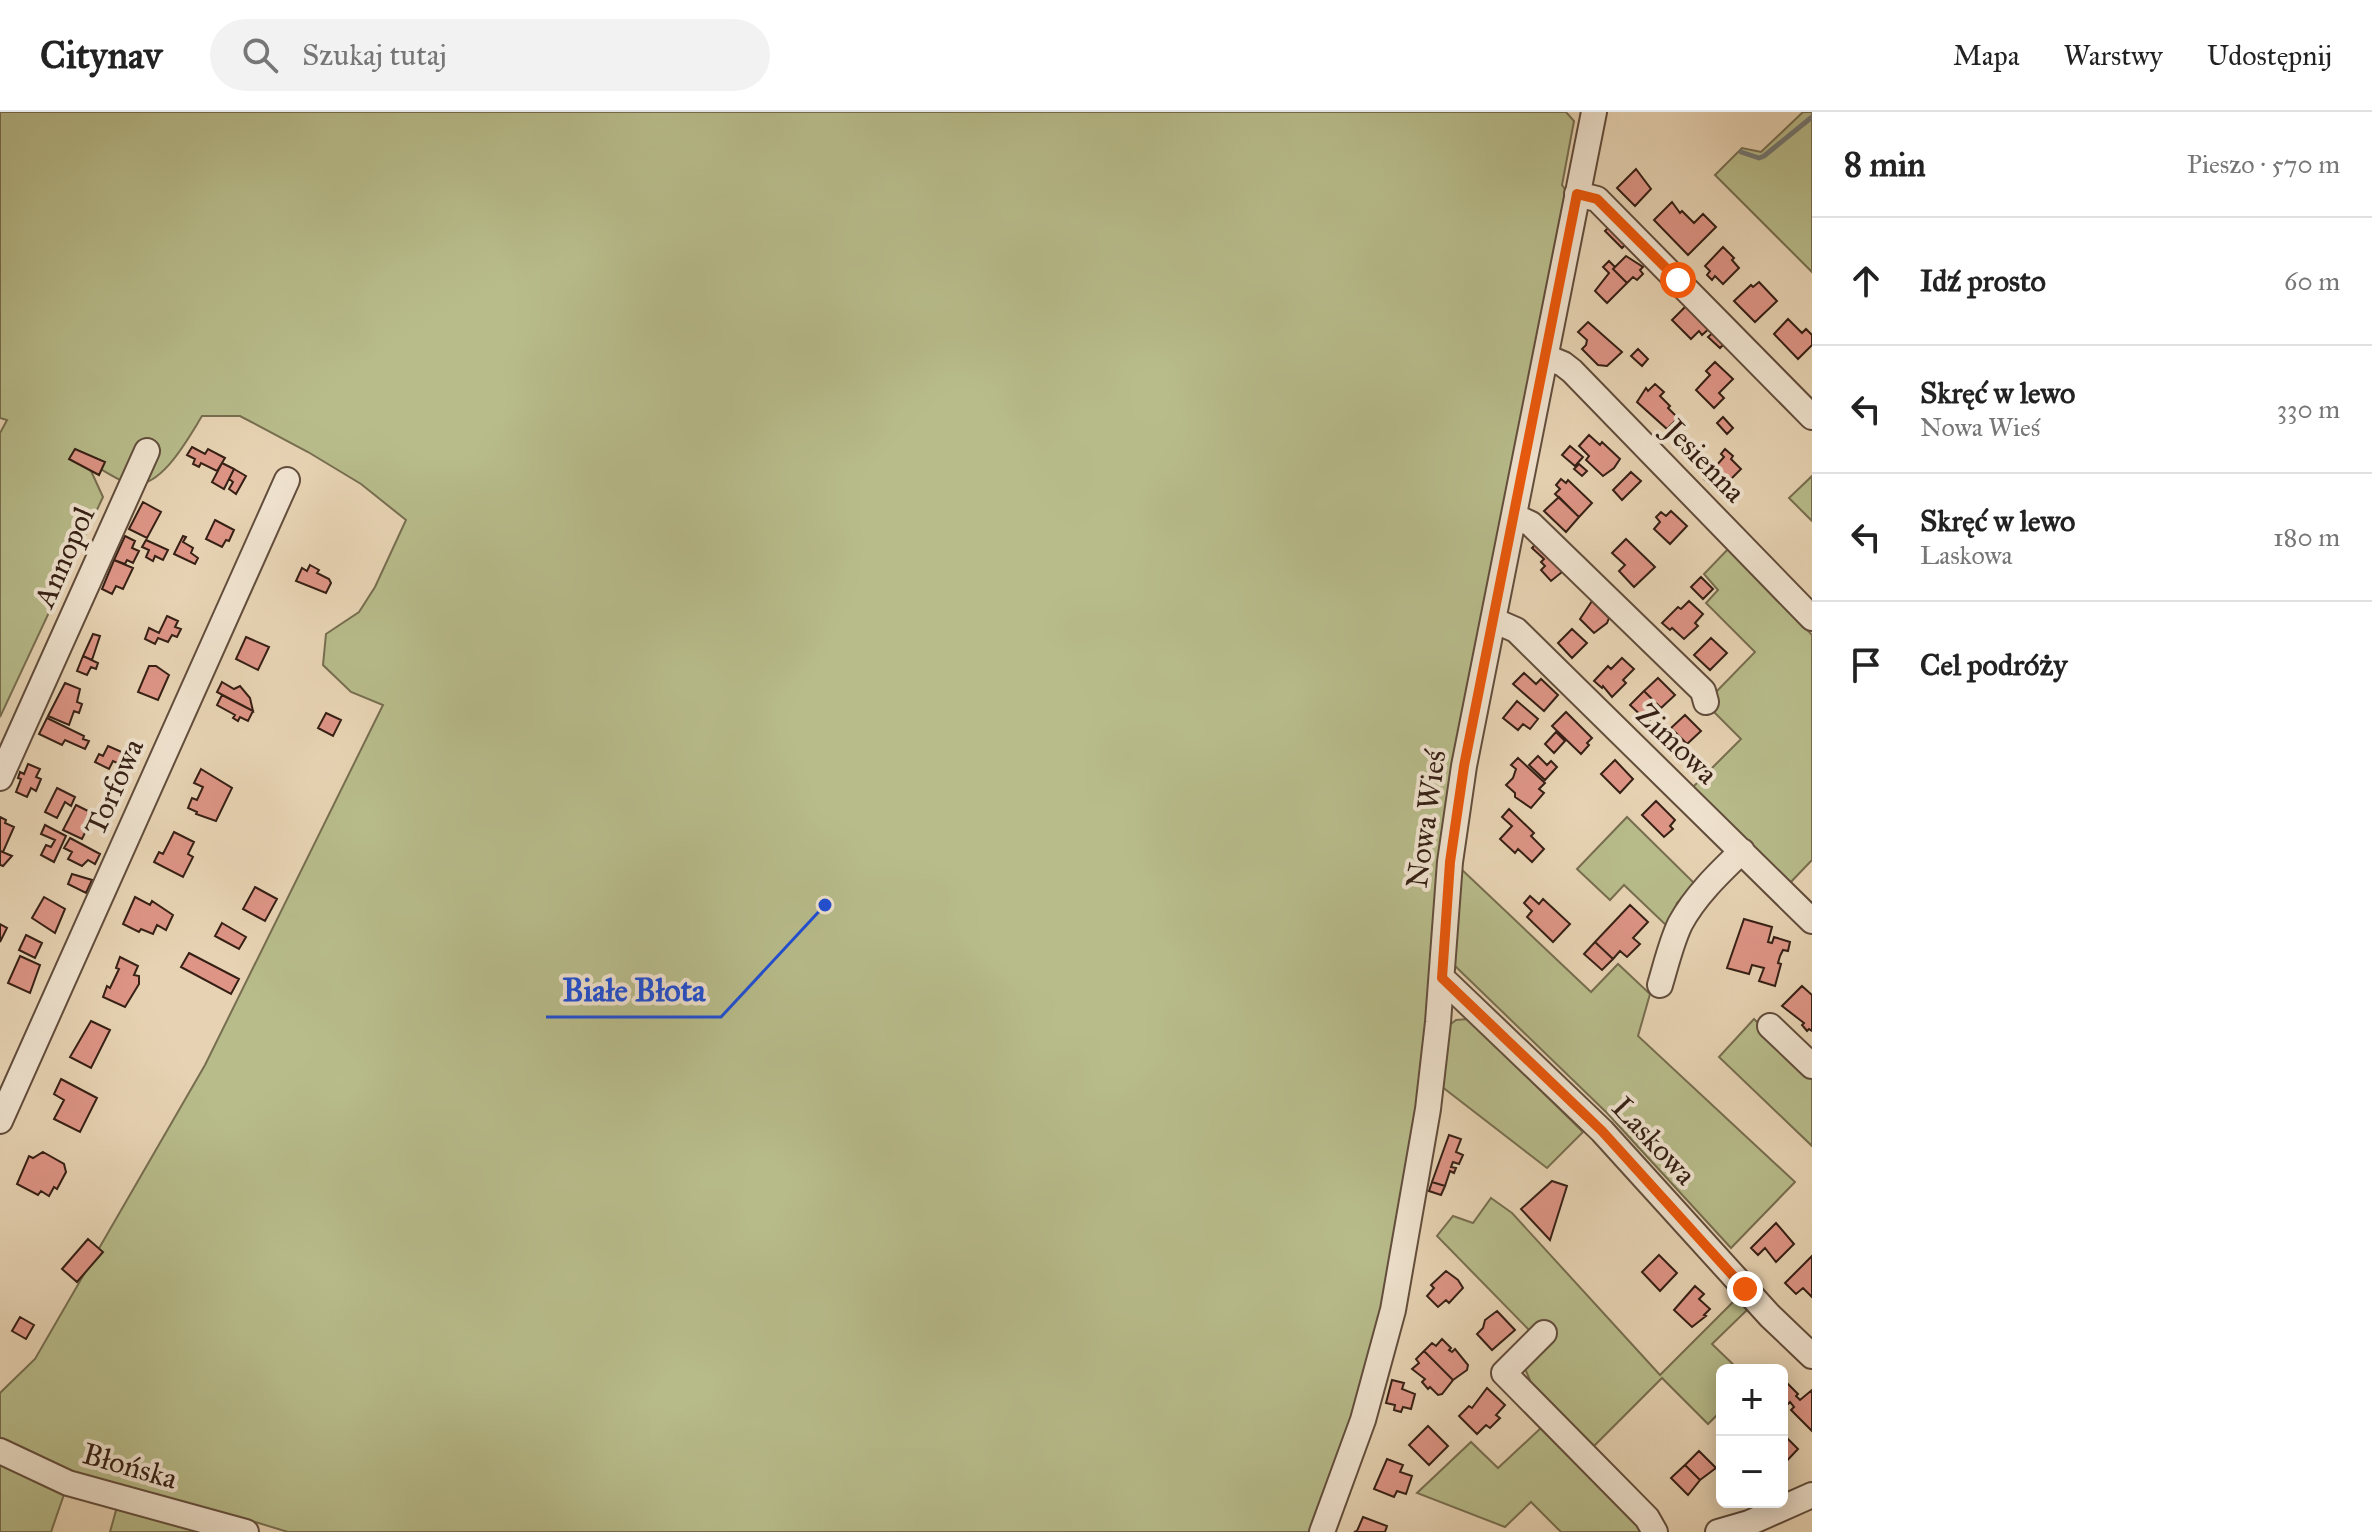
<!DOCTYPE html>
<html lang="pl">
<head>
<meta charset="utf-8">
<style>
	:root { --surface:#fff; --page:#f2f2f2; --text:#222; --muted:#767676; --line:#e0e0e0 }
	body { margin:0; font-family:"IM FELL Great Primer",serif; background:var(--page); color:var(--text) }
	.controls { position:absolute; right:24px; bottom:24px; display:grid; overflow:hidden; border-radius:12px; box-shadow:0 4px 20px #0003 }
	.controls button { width:72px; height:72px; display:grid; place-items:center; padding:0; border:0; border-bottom:2px solid var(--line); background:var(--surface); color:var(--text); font:40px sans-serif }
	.stop { position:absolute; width:24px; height:24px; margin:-18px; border:6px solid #ea580c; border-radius:50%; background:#fff }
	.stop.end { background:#ea580c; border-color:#fff; box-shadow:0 2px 8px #0008 }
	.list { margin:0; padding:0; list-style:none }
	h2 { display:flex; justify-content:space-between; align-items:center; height:104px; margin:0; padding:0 32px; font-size:34px }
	h2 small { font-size:26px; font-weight:400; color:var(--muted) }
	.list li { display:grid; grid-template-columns:52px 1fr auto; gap:24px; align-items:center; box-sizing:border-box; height:128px; padding:0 32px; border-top:2px solid var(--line) }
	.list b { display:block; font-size:30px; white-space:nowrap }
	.list p { margin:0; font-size:26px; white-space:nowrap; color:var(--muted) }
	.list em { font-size:26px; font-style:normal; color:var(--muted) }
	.icon { flex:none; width:44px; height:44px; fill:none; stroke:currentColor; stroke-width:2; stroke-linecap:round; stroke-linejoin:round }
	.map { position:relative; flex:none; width:1812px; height:1420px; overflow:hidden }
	header { display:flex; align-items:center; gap:48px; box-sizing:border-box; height:112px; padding:0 40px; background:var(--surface); border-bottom:2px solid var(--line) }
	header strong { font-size:38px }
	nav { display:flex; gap:44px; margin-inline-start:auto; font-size:28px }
	.search { width:560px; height:72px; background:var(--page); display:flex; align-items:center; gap:20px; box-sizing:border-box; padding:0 28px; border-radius:44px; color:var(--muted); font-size:30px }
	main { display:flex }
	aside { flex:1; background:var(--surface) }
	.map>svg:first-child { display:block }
	.green { fill:#b8bc8b; stroke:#776e50; stroke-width:2 }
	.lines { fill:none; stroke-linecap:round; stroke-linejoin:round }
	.stream { stroke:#737976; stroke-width:5 }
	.building { fill:#de9586; stroke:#362015; stroke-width:2 }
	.minor-casing { stroke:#624d3c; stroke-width:28 }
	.minor { stroke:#efe2ce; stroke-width:24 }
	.route { stroke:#ea580c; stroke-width:10 }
	.labels { text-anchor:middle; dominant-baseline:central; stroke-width:8; stroke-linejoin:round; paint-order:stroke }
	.street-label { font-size:30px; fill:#362015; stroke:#efe2ce }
	.leader { fill:none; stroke:#1d4ed8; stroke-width:3 }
	.callout-dot { fill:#1d4ed8; stroke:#efe2ce; stroke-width:3 }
	.callout-label { font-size:32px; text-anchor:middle; font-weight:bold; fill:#1d4ed8; stroke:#efe2ce; stroke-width:8; stroke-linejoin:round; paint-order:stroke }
</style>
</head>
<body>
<header>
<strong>Citynav</strong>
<div class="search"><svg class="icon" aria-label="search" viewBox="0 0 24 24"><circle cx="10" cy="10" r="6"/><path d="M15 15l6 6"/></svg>Szukaj tutaj</div>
<nav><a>Mapa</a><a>Warstwy</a><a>Udostępnij</a></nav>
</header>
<main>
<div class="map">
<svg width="1812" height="1420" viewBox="0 0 1812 1420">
	<rect width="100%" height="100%" fill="#e7d3b3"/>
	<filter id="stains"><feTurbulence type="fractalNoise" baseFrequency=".0025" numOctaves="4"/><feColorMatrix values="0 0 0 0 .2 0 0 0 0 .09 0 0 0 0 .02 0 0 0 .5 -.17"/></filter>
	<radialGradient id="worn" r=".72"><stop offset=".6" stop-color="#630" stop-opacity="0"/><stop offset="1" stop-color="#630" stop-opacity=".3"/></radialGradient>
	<path class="green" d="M0 0H1566L1574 9 1562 73 1570 84 1375 1243 1316 1420H288L252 1409 250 1420H110L120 1384 68 1371 51 1420H0V1281L35 1247 205 953 383 593 351 580 323 553 326 522 359 500 375 475 406 408 361 372 308 340 240 304H202C189 325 161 378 131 372 119 370 97 354 86 348L103 385 0 605V321L7 308 0 306Z
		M1803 0H1812V160L1715 63 1742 36 1761 40Z
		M1812 364V409L1789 386Z
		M1730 435 1812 523V748L1787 774 1690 678 1741 627 1710 596 1714 582 1755 540 1706 491 1718 478 1704 462Z
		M1627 705 1695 772 1677 791 1669 816 1624 773 1610 788 1577 757Z
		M1459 755 1591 880 1618 852 1650 882 1638 924 1795 1070 1731 1136 1607 1001 1452 851Z
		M1468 907 1583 1020 1547 1056 1441 974 1447 915 1456 908Z
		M1754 907 1812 963V1034L1719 945Z
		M1491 1086 1512 1101 1660 1263 1737 1186 1747 1198 1712 1232 1739 1258H1722V1298L1708 1312 1662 1266 1594 1334 1531 1271 1524 1254 1532 1221 1437 1124 1453 1104 1473 1111Z
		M1542 1315 1639 1414 1641 1420H1561L1531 1390 1505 1415 1417 1381 1471 1330 1498 1356Z"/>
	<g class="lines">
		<path class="stream" d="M1741 40 1759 46 1764 44 1812 5"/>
	</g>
	<path class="building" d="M1636 57 1651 77 1635 94 1617 76Z
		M1672 90 1680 101 1682 99 1694 111 1703 102 1716 115 1688 143 1654 108Z
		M1610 114 1627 131 1622 136 1605 119Z
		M1723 135 1734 146 1732 148 1739 156 1723 172 1715 164 1712 168 1707 163 1710 159 1705 154Z
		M1626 144 1643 155 1640 158 1643 162 1637 168 1633 165 1627 171 1613 157Z
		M1609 149 1615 155 1613 157 1627 171 1607 191 1595 179 1609 161 1603 155Z
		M1759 170 1777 189 1755 210 1734 189 1751 173 1753 175Z
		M1688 192 1711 215 1702 223 1699 219 1691 227 1672 208Z
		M1788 207 1802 221 1806 217 1812 223V233L1798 247 1774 222Z
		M1588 210 1622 240 1607 254 1598 253 1582 237 1586 233 1587 228 1578 220Z
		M1715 219 1726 230 1720 236 1708 225Z
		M1638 237 1648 247 1642 254 1631 244Z
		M1715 250 1733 267 1719 281 1724 286 1714 296 1696 278 1710 263 1706 259Z
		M1655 272 1664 280 1660 284 1670 294 1668 296 1678 306 1667 317 1637 290 1646 276 1648 279Z
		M1723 305 1733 316 1727 322 1717 311Z
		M1589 323 1600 333 1602 330 1620 347 1614 356 1603 364 1586 348 1589 344 1579 334Z
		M1570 334 1583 345 1575 354 1562 343Z
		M192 335 205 342 208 337 225 346 217 359 201 351 199 355 193 352 195 347 187 343Z
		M75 337 105 350 99 363 69 347Z
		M1725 337 1733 344 1731 347 1741 357 1718 380 1704 367 1711 359 1707 355 1712 350 1716 354 1724 345 1721 342Z
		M222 351 234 357 224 377 212 370Z
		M1579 352 1587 359 1582 364 1574 357Z
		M234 357 246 364 236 382 229 377 233 370 229 367Z
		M1631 360 1641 369 1622 388 1613 378Z
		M1561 367 1566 371 1568 368 1592 391 1579 405 1555 382 1560 377 1556 373Z
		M1559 385 1579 405 1566 420 1544 399Z
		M143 390 161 400 147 426 129 417Z
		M1671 399 1687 414 1670 432 1654 417 1660 410 1656 405 1661 400 1666 404Z
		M215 408 234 418 229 429 226 428 222 435 206 427Z
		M125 424 135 429 132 436 139 439 133 451 127 448 125 452 114 448Z
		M183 424 186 425 183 430 193 436 191 441 198 446 195 452 174 442Z
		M1626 427 1655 455 1634 475 1619 459 1625 453 1612 441Z
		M146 428 168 438 163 448 155 444 153 449 146 445 149 438 142 435Z
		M1539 429 1567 456 1551 469 1541 458 1545 454 1541 450 1544 447 1532 436Z
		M114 448 133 456 123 477 116 474 112 482 102 477Z
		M310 453 319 458 317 461 329 467 331 471 326 481 296 469 302 456 307 459Z
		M1701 465 1713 477 1703 487 1691 475Z
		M1592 489 1609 506 1607 511 1594 521 1580 507Z
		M1689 489 1703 502 1695 511 1698 514 1684 527 1672 516 1670 518 1662 511 1678 495 1681 497Z
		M167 504 178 509 175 515 181 517 177 525 172 523 168 530 158 526 155 532 145 527 149 516 159 521Z
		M1572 517 1587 531 1572 546 1558 531Z
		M93 522 100 524 92 548 83 544Z
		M246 525 269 535 258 558 236 547Z
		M1711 526 1727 541 1710 558 1694 543Z
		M83 544 98 551 96 557 91 555 87 563 77 559Z
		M1622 546 1634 557 1623 568 1626 571 1612 585 1603 574 1602 576 1594 569 1608 554 1611 557Z
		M149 554H156L169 563 158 588 138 580Z
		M1524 561 1536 572 1541 567 1558 583 1544 599 1513 572Z
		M1658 566 1675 583 1661 596 1644 579Z
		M222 570 234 577 240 574 250 586 253 599 217 580Z
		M65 571 80 577 77 590 82 592 79 601 74 599 69 613 48 604Z
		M1644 579 1661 596 1648 610 1630 593Z
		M222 583 253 599 248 609 240 605 238 609 233 606 235 603 217 593Z
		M1517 589 1538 607 1530 617 1523 612 1518 618 1503 606Z
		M1566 600 1592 626 1587 631 1589 633 1581 642 1552 614Z
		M326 601 341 608 333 624 318 616Z
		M1685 603 1701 619 1687 632 1671 616Z
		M47 606 84 624 83 627 89 629 85 637 65 628 62 633 39 622Z
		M1671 616 1687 632 1675 645 1659 628Z
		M1556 620 1565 629 1554 641 1545 632Z
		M108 634 133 645 128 656 113 649 109 657 95 650 99 642 103 644Z
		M1538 644 1547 653 1551 649 1557 655 1545 668 1529 653Z
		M1518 646 1545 671 1539 677 1544 681 1531 696 1515 685V681L1506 673 1513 666 1516 657 1511 653Z
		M1615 648 1633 667 1620 681 1601 662Z
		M28 652 40 657 36 665 41 667 36 679 31 676 27 685 16 680 21 667 18 666 20 660 24 662Z
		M201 657 232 676 216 709 196 702 197 700 188 696 192 686 197 688 203 675 194 671Z
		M57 676 75 685 71 694 65 690 57 706 45 700Z
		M1656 689 1675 708 1670 714 1673 717 1664 725 1642 703Z
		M76 693 94 702 82 727 63 718Z
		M1509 697 1534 721 1531 724 1544 737 1532 750 1518 737 1515 741 1500 727 1512 714 1502 705Z
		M0 705 6 708 5 711 14 715 3 740 0 739Z
		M45 713 66 724 54 750 41 743 46 733 51 735 55 728 41 722Z
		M174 720 194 730 188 742 193 745 183 765 154 750 159 740 163 742Z
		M70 726 100 742 95 752 88 748 82 754 68 747 72 740 64 736Z
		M0 739 12 744 3 754 0 753Z
		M72 762 92 768 86 781 68 772Z
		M255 775 277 787 265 809 243 797Z
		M1530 784 1539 792 1543 787 1570 812 1553 830 1527 805 1532 799 1524 791Z
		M44 785 65 797 55 821 32 806Z
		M135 785 150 793 152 789 173 803 166 818 157 813 153 822 141 817 139 820 123 812Z
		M1630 793 1648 810 1633 826 1640 832 1627 845 1620 839 1613 847 1595 830Z
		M1744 807 1772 815 1768 830 1772 831 1774 825 1790 830 1788 839 1783 838 1780 844 1778 851 1781 852 1775 874 1759 869 1764 856 1752 853 1749 862 1727 856Z
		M222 811 246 825 239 837 215 824Z
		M0 812 7 816 0 830Z
		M26 823 42 831 35 846 19 838Z
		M1595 830 1613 847 1602 858 1584 842Z
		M189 841 239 867 231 882 181 855Z
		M20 844 40 853 30 881 8 871Z
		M120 845 138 854 134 863 139 864V872L125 895 103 885 107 874 110 876 119 857 116 856Z
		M1802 874 1812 883V919L1809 917 1807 919 1802 913 1804 911 1782 894Z
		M91 909 110 918 91 956 70 945Z
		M61 967 97 986 80 1020 54 1007 64 988 54 982Z
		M1449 1023 1461 1027 1456 1040 1463 1043 1459 1052 1453 1050 1451 1055 1456 1056 1454 1061 1450 1059 1445 1074 1432 1070Z
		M43 1040 64 1052 66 1060 57 1077 54 1075 49 1084 41 1079 38 1083 17 1072 29 1044 33 1046Z
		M1552 1069 1567 1074 1550 1128 1521 1097Z
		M1432 1070 1445 1074 1441 1083 1429 1079Z
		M1776 1111 1794 1132 1776 1150 1765 1136 1758 1143 1751 1136Z
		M88 1127 103 1140 77 1170 62 1157Z
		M1659 1143 1677 1161 1660 1179 1642 1160Z
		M1812 1144V1185L1803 1176 1796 1182 1785 1171Z
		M1446 1159 1458 1168 1463 1176 1449 1191 1446 1188 1438 1195 1427 1184 1434 1176 1431 1173Z
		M1695 1174 1704 1182 1699 1187 1710 1197 1704 1203 1706 1204 1692 1215 1674 1198Z
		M1497 1199 1515 1218 1492 1238 1477 1222 1483 1216 1485 1208Z
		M20 1205 34 1213 26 1227 12 1219Z
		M1442 1227 1451 1236 1449 1238 1452 1240 1455 1237 1468 1253 1467 1258 1453 1268 1424 1239 1432 1231 1436 1234Z
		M1424 1239 1453 1268 1442 1282 1438 1283 1430 1275 1428 1277 1422 1270 1425 1267 1412 1257 1419 1251 1416 1247Z
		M1392 1268 1404 1271 1402 1277 1415 1282 1411 1297 1403 1295 1401 1300 1394 1298 1395 1293 1386 1291Z
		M1785 1269 1798 1282 1796 1284 1800 1288 1812 1278V1319L1791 1298 1794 1295 1790 1290 1786 1294 1782 1290V1273Z
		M1487 1276 1505 1293 1496 1303 1500 1306 1490 1316 1486 1313 1477 1322 1459 1304 1469 1294 1472 1296Z
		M1428 1314 1448 1334 1429 1353 1409 1333Z
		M1782 1321 1798 1337 1782 1354Z
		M1699 1339 1716 1356 1700 1368 1685 1353Z
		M1387 1347 1403 1353 1400 1360 1412 1364 1406 1382 1397 1379 1394 1385 1374 1377Z
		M1685 1353 1700 1368 1688 1383 1671 1366Z
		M1363 1405 1387 1414 1385 1420H1354L1357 1419Z"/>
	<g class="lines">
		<defs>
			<path id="minor" d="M1577 82 1597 87 1812 305
				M1546 245 1563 252 1572 259 1812 506
				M1514 404 1531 412 1703 579 1706 590
				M1493 508 1516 518 1812 809
				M0 666 147 339
				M1442 866 1602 1019 1770 1204 1812 1244
				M1660 873C1666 853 1671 831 1680 812 1695 784 1719 761 1742 739
				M1770 914 1812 954
				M0 1009 287 368
				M1544 1221 1504 1261 1647 1406 1655 1420
				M0 1339 68 1371 246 1420
				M1322 1420 1363 1308 1393 1198 1428 997 1438 910 1450 750 1464 654 1594 0
				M1718 1420 1749 1411 1812 1383"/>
		</defs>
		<use href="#minor" class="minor-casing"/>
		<use href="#minor" class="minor"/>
	</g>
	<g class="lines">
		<path class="route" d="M1678 168 1597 87 1577 82 1464 654 1450 750 1442 866 1602 1019 1745 1177"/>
	</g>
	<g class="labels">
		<g class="street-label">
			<text transform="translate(1705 349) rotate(46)">Jesienna</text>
			<text transform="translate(64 445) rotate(-66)">Annopol</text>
			<text transform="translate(1677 632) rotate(44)">Zimowa</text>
			<text transform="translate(114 675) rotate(-66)">Torfowa</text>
			<text transform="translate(1426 707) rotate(-82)">Nowa Wieś</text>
			<text transform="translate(1654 1029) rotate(47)">Laskowa</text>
			<text transform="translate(130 1354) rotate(16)">Błońska</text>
		</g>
	</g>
	<path class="leader" d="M825 793L721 905H546"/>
	<circle class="callout-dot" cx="825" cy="793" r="8"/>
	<g class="callout-label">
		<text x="634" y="889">Białe Błota</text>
	</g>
	<rect width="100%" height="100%" filter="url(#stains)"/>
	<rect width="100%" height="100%" fill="url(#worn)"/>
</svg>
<div class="controls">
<button>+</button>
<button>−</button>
</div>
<div class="stop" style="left:1678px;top:168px"></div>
<div class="stop end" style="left:1745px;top:1177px"></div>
</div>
<aside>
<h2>8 min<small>Pieszo · 570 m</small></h2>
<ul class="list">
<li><svg class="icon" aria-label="ahead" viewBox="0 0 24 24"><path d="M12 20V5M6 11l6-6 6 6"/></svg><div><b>Idź prosto</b></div><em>60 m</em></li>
<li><svg class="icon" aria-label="left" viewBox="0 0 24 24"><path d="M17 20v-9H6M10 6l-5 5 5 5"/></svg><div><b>Skręć w lewo</b><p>Nowa Wieś</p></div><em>330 m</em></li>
<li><svg class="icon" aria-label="left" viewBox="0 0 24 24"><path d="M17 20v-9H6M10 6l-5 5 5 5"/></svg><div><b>Skręć w lewo</b><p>Laskowa</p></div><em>180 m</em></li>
<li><svg class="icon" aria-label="arrive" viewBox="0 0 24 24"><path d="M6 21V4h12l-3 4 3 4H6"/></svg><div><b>Cel podróży</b></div></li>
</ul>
</aside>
</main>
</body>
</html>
